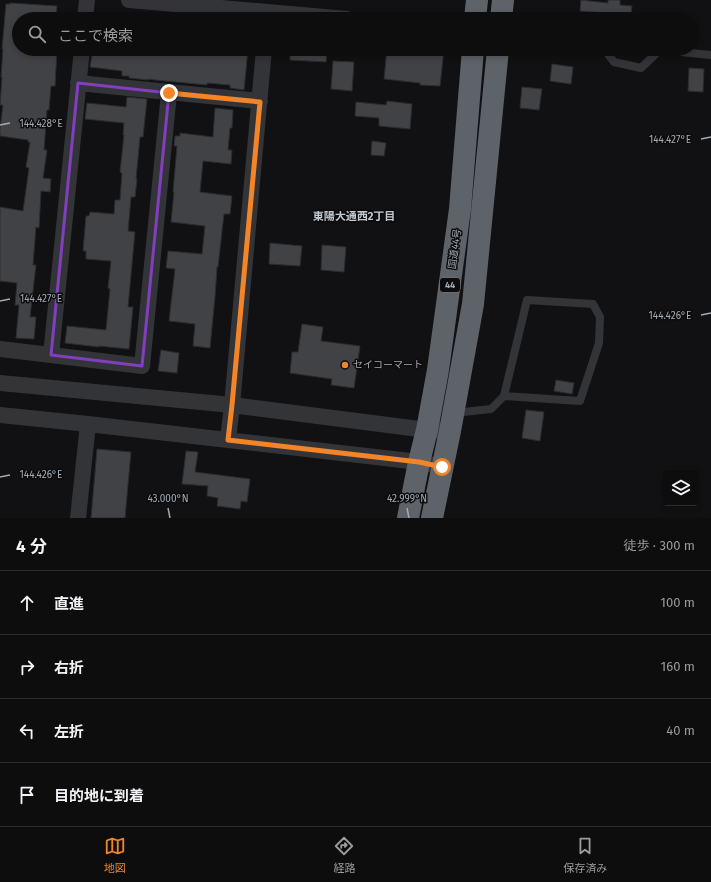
<!DOCTYPE html>
<html lang="ja">
<head>
<meta charset="utf-8">
<style>
	:root { --surface:#0d0d0e; --page:#161617; --text:#f1f3f6; --muted:#9a9c9e; --line:#2d2d2e; --accent:#f38428 }
	body { margin:0; font-family:"Fira Sans","Noto Sans JP",sans-serif; background:var(--page); color:var(--text) }
	.controls { position:absolute; right:12px; bottom:12px; display:grid; overflow:hidden; border-radius:4px; box-shadow:0 2px 6px #0003 }
	.controls button { width:36px; height:36px; display:grid; place-items:center; padding:0; border:0; border-bottom:1px solid var(--line); background:var(--surface); color:var(--text); font:20px sans-serif }
	.stop { position:absolute; width:12px; height:12px; margin:-9px; border:3px solid #f38428; border-radius:50%; background:#fff }
	.stop.end { background:#f38428; border-color:#fff; box-shadow:0 1px 4px #0008 }
	.list { margin:0; padding:0; list-style:none }
	h2 { display:flex; justify-content:space-between; align-items:center; height:52px; margin:0; padding:0 16px; font-size:17px }
	h2 small { font-size:13px; font-weight:400; color:var(--muted) }
	.list li { display:grid; grid-template-columns:26px 1fr auto; gap:12px; align-items:center; box-sizing:border-box; height:64px; padding:0 16px; border-top:1px solid var(--line) }
	.list b { display:block; font-size:15px; white-space:nowrap }
	.list em { font-size:13px; font-style:normal; color:var(--muted) }
	.icon { flex:none; width:22px; height:22px; fill:none; stroke:currentColor; stroke-width:2; stroke-linecap:round; stroke-linejoin:round }
	.map { position:relative; flex:none; width:711px; height:518px; overflow:hidden }
	.search { position:absolute; background:var(--surface); box-shadow:0 2px 6px #0003; left:12px; right:12px; top:12px; height:44px; display:flex; align-items:center; gap:10px; box-sizing:border-box; padding:0 14px; border-radius:22px; color:var(--muted); font-size:15px }
	.sheet { height:308px; background:var(--surface) }
	nav { display:flex; justify-content:space-around; align-items:center; box-sizing:border-box; height:56px; border-top:1px solid var(--line); background:var(--surface); font-size:11px; color:var(--muted) }
	nav a { display:grid; justify-items:center; gap:2px }
	nav .on { color:var(--accent) }
	.map>svg:first-child { display:block }
	.building { fill:#404246; stroke:#2b2c2f }
	.lines { fill:none; stroke-linecap:round; stroke-linejoin:round }
	.lane { stroke:#323438; stroke-width:8 }
	.street { stroke:#323438; stroke-width:16 }
	.highway { stroke:#5e6369; stroke-width:22 }
	.route { stroke:#f38428; stroke-width:5 }
	.marked { fill:none; stroke:#813fbd; stroke-width:3; stroke-linejoin:round }
	.ticks { fill:none; stroke:#a2abb4; stroke-width:1.5 }
	.poi-dot { fill:#f38428; stroke:#0c0c0e; stroke-width:1.5 }
	.labels { text-anchor:middle; dominant-baseline:central; stroke-width:3; stroke-linejoin:round; paint-order:stroke }
	.shield { fill:#0c0c0e; stroke:#757b82; stroke-width:1 }
	.shield-label { font-size:9px; font-weight:bold; fill:#a2abb4 }
	.street-label { font-size:10px; fill:#a2abb4; stroke:#0c0c0e }
	.poi-label { font-size:10px; fill:#a2abb4; stroke:#0c0c0e; text-anchor:start }
	.neighbourhood-label { font-size:11px; font-weight:bold; fill:#c3c9d0; stroke:#0c0c0e }
	.ticks-label { font-size:10px; text-anchor:middle; fill:#a2abb4; stroke:#0c0c0e; stroke-width:3; stroke-linejoin:round; paint-order:stroke }
</style>
</head>
<body>
<div class="map">
<svg width="711" height="518" viewBox="0 0 711 518">
	<rect width="100%" height="100%" fill="#111113"/>
	<path class="building" d="M581 0 608 3V0H620V5L632 6 631 15 580 11Z
		M10 3 57 6 56 19H19V49H57L55 86H51L49 110H47L44 150H47L43 178 51 179 50 192 41 191 39 228 36 227 33 265H36L30 317H36L34 339 16 338 19 305H15L17 283 0 281V207L23 211 29 168 26 167 30 142H28V140L0 136V128L3 105H0L2 77H1L3 49H2L6 4H10Z
		M93 49H154L179 51V49H248L244 90 230 88V85L207 83V85L155 80 149 79V80L129 78V76H122V71L90 67Z
		M290 49H327L326 62 290 60Z
		M387 49H444L440 86 420 85V83L384 79Z
		M333 61 354 62 352 91 331 89Z
		M552 64 573 67 571 84 550 81Z
		M689 68 704 69 703 92 688 91Z
		M522 87 542 89 539 110 520 108Z
		M127 97 147 99 143 137H140L136 179H137L135 197H131L128 231 135 232 128 307H133L129 349 99 346V347L65 343 67 326 106 330 110 289 108 288 111 261 86 259V251H83L86 216H89L90 212 114 214 115 200H120L122 173 120 172 124 135H123L124 123 85 119 87 103 126 107Z
		M387 101 412 104 410 129 379 126V118L355 116 356 102 386 105Z
		M215 108 233 110 232 128H230L228 150H232L231 164 203 161 200 192 232 196 230 214H224L218 267H217L215 297 210 348 193 346 195 324 169 321 175 269 166 268 168 251 202 254 205 226 171 222 174 192H173L177 146H174L175 136H180V133L213 137Z
		M372 141 386 143 384 156 371 155Z
		M270 243 302 246 300 266 269 264Z
		M322 245 346 247 344 272 321 270Z
		M302 324 323 327 321 341 360 346 354 388 331 385 332 379 290 373 292 352H298Z
		M161 350 179 353 177 373 158 371Z
		M556 380 574 383 572 394 554 391Z
		M526 410 544 412 540 441 522 438Z
		M97 449 131 452 125 518H91Z
		M186 451 198 452 195 472 250 479 247 502 241 501 240 509 217 506 218 498 207 496 208 486 182 484Z"/>
	<g class="lines">
		<path class="lane" d="M604 49 614 62 641 68 660 50 711 55
			M454 413 491 409 504 396 527 300 593 304 600 317 599 343 580 401 504 396"/>
		<path class="street" d="M129 0 347 19
			M85 19 87 0
			M82 49 51 355 142 366 169 93
			M78 83 260 101
			M0 349 51 355
			M0 383 232 405 427 430 450 431
			M0 415 88 424 419 462 442 467
			M228 440 232 405 264 49
			M78 518 88 424"/>
		<path class="highway" d="M475 19 477 0
			M501 19 503 0
			M408 518 419 462 427 430 438 370 460 209 473 49
			M432 518 450 431 473 304 498 49"/>
	</g>
	<g class="lines">
		<path class="route" d="M169 93 260 102 232 405 228 440 419 462 442 467"/>
	</g>
	<path class="marked" d="M78 83 169 93 142 366 51 355Z"/>
	<path class="ticks" d="M0 125 10 123M701 139 711 137M0 301 10 299M701 315 711 313M0 477 10 475M168 508 170 518M407 508 409 518"/>
	<circle class="poi-dot" cx="345" cy="365" r="4"/>
	<g class="labels">
		<rect class="shield" x="440" y="278" width="20" height="14" rx="3"/>
		<g class="shield-label">
			<text x="450" y="285">44</text>
		</g>
		<g class="street-label">
			<text transform="translate(455 249) rotate(-82)">国道44号</text>
		</g>
		<g class="poi-label">
			<text x="353" y="365">セイコーマート</text>
		</g>
		<g class="neighbourhood-label">
			<text x="354" y="216">東陽大通西2丁目</text>
		</g>
	</g>
	<g class="ticks-label">
		<text x="41" y="127">144.428°E</text>
		<text x="670" y="143">144.427°E</text>
		<text x="41" y="302">144.427°E</text>
		<text x="670" y="319">144.426°E</text>
		<text x="41" y="478">144.426°E</text>
		<text x="168" y="502">43.000°N</text>
		<text x="407" y="502">42.999°N</text>
	</g>
</svg>
<div class="controls">
<button><svg class="icon" aria-label="layers" viewBox="0 0 24 24"><path d="M12 4l9 5-9 5-9-5zM3 14l9 5 9-5"/></svg></button>
</div>
<div class="stop" style="left:442px;top:467px"></div>
<div class="stop end" style="left:169px;top:93px"></div>
<div class="search"><svg class="icon" aria-label="search" viewBox="0 0 24 24"><circle cx="10" cy="10" r="6"/><path d="M15 15l6 6"/></svg>ここで検索</div>
</div>
<section class="sheet">
<h2>4 分<small>徒歩 · 300 m</small></h2>
<ul class="list">
<li><svg class="icon" aria-label="ahead" viewBox="0 0 24 24"><path d="M12 20V5M6 11l6-6 6 6"/></svg><div><b>直進</b></div><em>100 m</em></li>
<li><svg class="icon" aria-label="right" viewBox="0 0 24 24"><path d="M7 20v-9h11M14 6l5 5-5 5"/></svg><div><b>右折</b></div><em>160 m</em></li>
<li><svg class="icon" aria-label="left" viewBox="0 0 24 24"><path d="M17 20v-9H6M10 6l-5 5 5 5"/></svg><div><b>左折</b></div><em>40 m</em></li>
<li><svg class="icon" aria-label="arrive" viewBox="0 0 24 24"><path d="M6 21V4h12l-3 4 3 4H6"/></svg><div><b>目的地に到着</b></div></li>
</ul>
</section>
<nav>
<a class="on"><svg class="icon" aria-label="map" viewBox="0 0 24 24"><path d="M3 6l6-2 6 2 6-2v14l-6 2-6-2-6 2zM9 4v14M15 6v14"/></svg>地図</a>
<a><svg class="icon" aria-label="directions" viewBox="0 0 24 24"><path d="M12 3l9 9-9 9-9-9zM9 14v-3h6M13 9l2 2-2 2"/></svg>経路</a>
<a><svg class="icon" aria-label="saved" viewBox="0 0 24 24"><path d="M7 4h10v16l-5-4-5 4z"/></svg>保存済み</a>
</nav>
</body>
</html>
